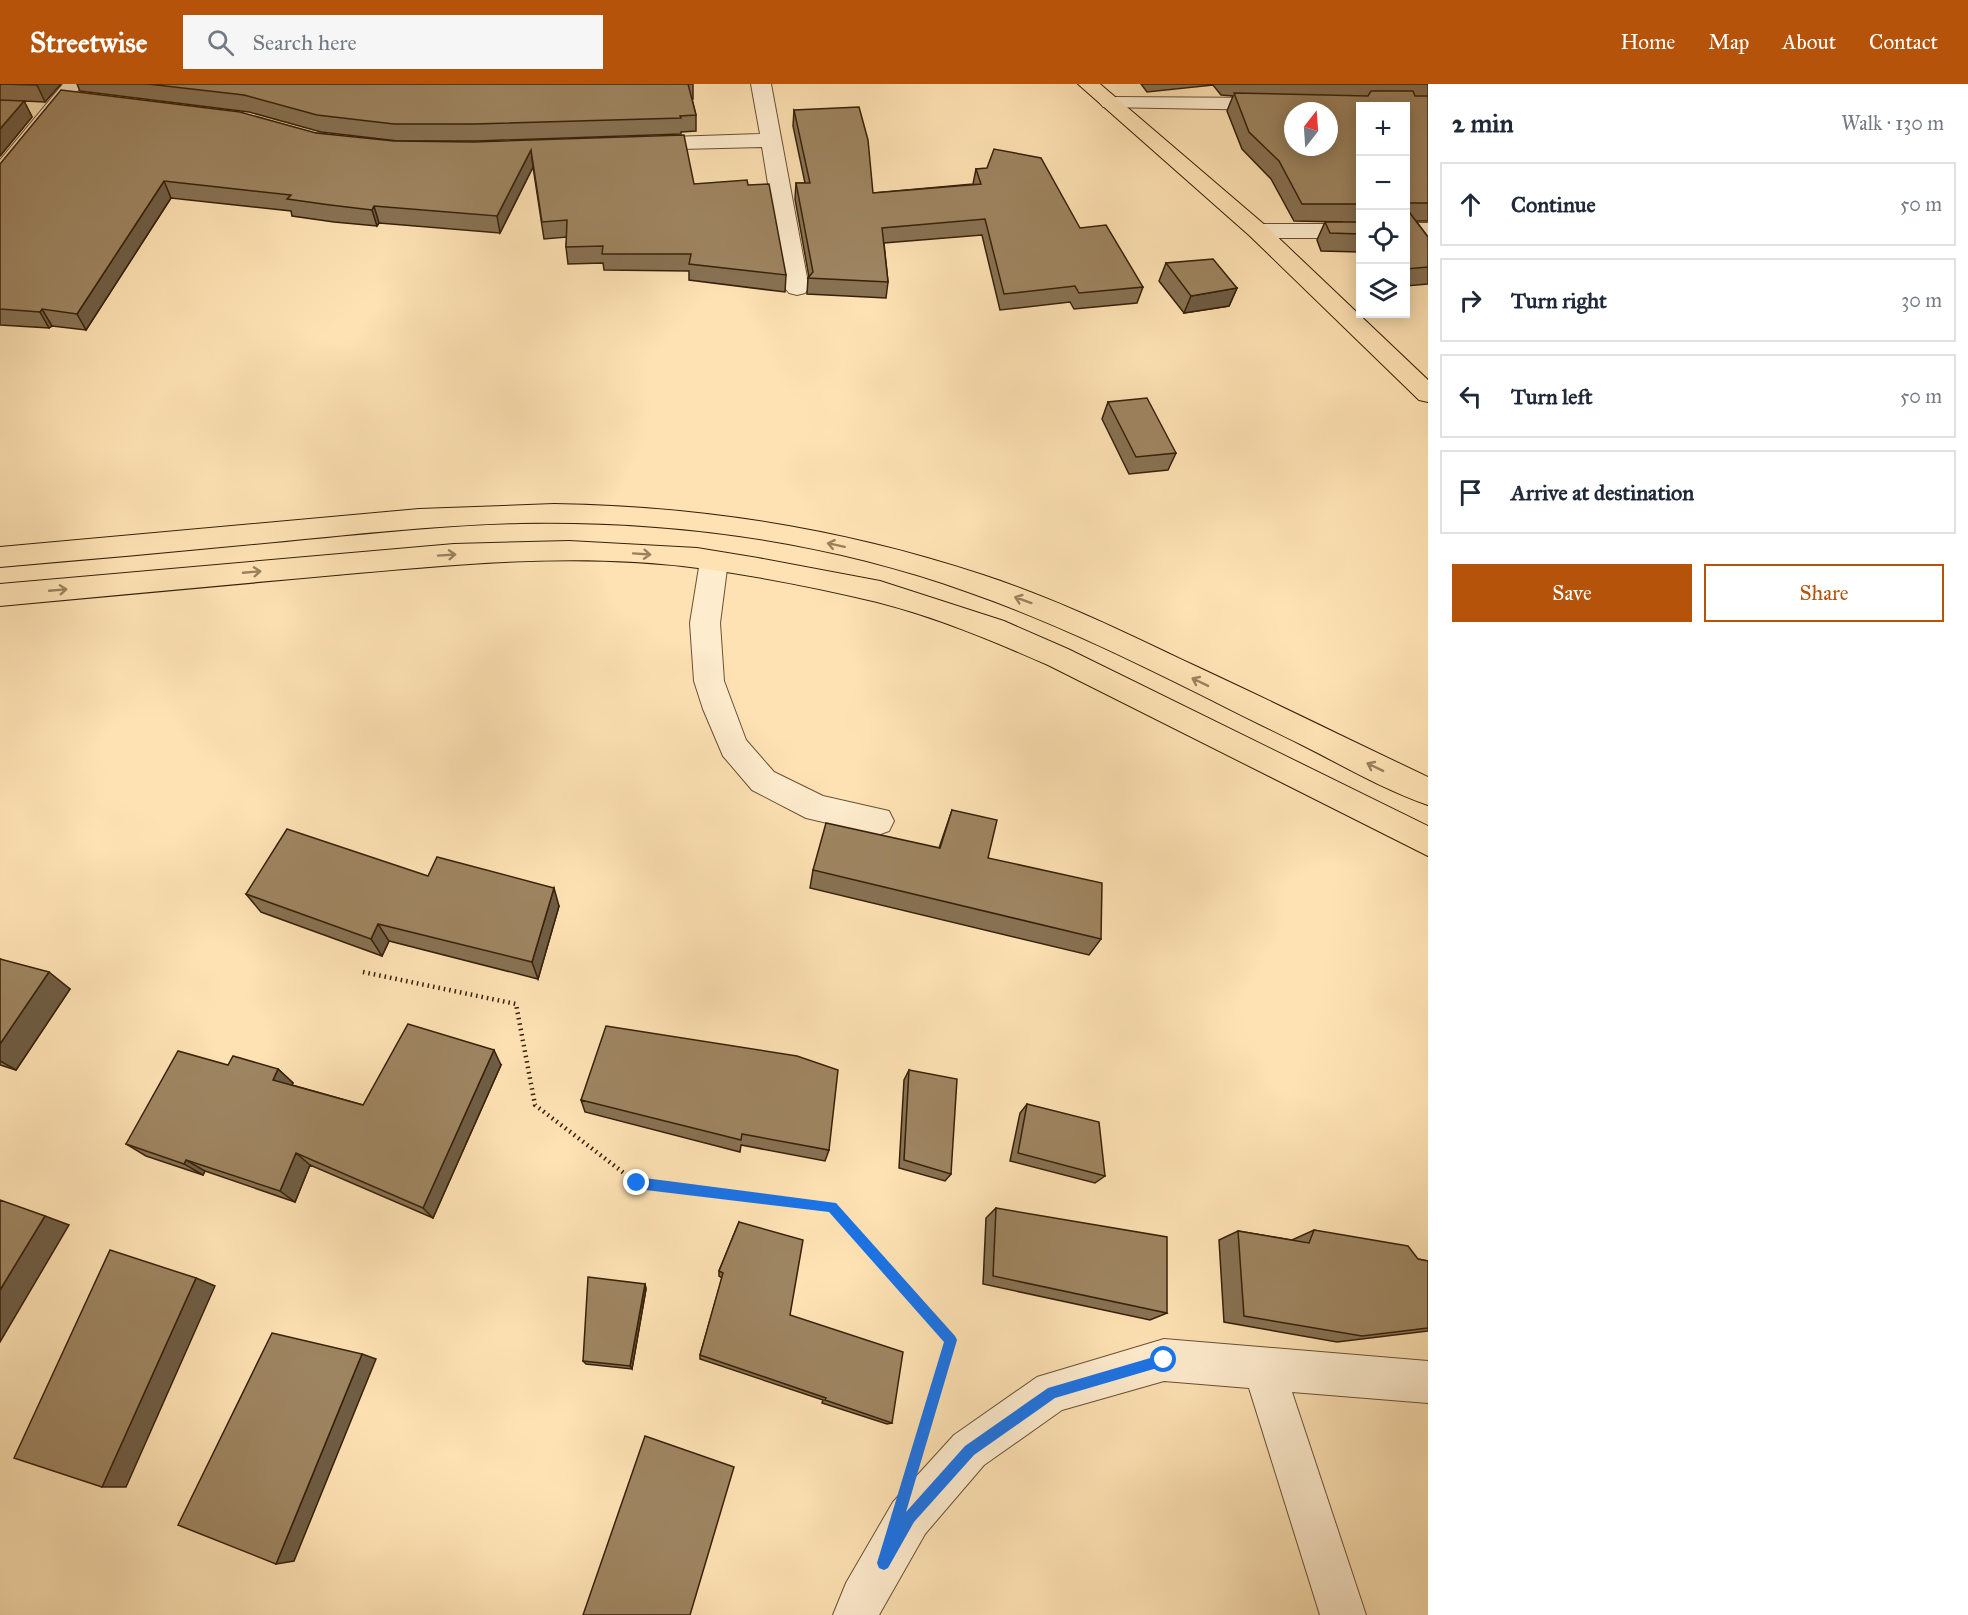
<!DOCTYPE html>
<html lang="en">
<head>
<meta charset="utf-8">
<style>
	:root { --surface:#fff; --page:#f6f6f7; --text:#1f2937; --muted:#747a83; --line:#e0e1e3; --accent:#b45309 }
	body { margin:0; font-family:"IM FELL Great Primer",serif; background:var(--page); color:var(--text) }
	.controls { position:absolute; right:18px; top:18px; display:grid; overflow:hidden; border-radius:0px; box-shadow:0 3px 15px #0003 }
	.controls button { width:54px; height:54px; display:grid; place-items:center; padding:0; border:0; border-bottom:2px solid var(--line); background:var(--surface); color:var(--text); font:30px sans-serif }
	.compass { position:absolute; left:1284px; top:18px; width:54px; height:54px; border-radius:50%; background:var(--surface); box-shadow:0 3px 15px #0003; rotate:17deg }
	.stop { position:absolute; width:18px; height:18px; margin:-14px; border:4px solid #1a73e8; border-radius:50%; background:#fff }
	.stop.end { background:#1a73e8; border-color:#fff; box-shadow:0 2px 6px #0008 }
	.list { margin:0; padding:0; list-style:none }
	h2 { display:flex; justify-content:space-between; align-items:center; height:78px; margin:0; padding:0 24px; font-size:26px }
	h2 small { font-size:20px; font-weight:400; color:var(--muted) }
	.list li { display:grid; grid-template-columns:39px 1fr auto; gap:18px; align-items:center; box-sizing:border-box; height:84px; margin:0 12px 12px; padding:0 12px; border:2px solid var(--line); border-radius:0px }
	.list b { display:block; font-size:22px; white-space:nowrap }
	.list em { font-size:20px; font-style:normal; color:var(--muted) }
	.actions { display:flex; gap:12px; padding:18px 24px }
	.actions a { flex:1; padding:14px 0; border:2px solid var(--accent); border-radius:0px; text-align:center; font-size:21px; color:var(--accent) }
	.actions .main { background:var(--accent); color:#fff }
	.icon { flex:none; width:33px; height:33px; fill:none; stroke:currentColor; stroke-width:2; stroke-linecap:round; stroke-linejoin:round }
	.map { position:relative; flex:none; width:1428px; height:1531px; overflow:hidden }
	header { display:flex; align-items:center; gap:36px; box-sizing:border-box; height:84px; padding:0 30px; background:var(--accent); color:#fff }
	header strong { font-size:28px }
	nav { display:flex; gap:33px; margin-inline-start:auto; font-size:21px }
	.search { width:420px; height:54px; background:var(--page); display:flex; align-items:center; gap:15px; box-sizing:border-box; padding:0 21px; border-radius:0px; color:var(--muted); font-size:22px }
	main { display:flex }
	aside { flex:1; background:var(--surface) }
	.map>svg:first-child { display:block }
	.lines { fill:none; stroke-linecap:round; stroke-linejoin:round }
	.minor-casing { stroke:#695134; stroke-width:2 }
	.major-casing { stroke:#372109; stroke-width:2 }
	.highway-casing { stroke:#372109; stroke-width:2 }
	.path { stroke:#372109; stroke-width:4.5; stroke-dasharray:1.5 4; stroke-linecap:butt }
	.minor { fill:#feecce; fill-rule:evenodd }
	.major { fill:#fee2b3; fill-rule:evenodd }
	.highway { fill:#fee2b3; fill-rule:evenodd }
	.wall { fill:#887253; stroke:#372109; stroke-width:1.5 }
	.shaded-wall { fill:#6f5d44; stroke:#372109; stroke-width:1.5 }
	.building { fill:#9e8561; stroke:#372109; stroke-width:1.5; fill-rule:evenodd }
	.oneway { stroke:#9a825e }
	.route { fill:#1a73e8 }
</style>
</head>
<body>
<header>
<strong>Streetwise</strong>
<div class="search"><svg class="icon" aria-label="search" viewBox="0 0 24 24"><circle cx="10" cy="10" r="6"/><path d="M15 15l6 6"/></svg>Search here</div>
<nav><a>Home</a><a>Map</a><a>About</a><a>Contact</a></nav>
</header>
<main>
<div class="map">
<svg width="1428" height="1531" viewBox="0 0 1428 1531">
	<rect width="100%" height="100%" fill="#fee2b3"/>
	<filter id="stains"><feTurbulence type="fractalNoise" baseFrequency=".00333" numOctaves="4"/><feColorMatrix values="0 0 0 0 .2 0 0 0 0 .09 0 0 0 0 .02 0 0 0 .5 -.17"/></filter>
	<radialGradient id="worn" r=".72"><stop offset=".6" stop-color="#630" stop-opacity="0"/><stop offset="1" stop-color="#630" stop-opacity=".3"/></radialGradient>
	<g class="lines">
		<defs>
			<path id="minor" d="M63 0H83L8 95 0 96V76Z
				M751 0H771L809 204 805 209 797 211 789 209 785 204 762 63 641 66 634 64 631 60 634 56 641 54 760 50Z
				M1110 13 1276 14 1283 16 1286 20 1283 24 1276 26 1103 23 1100 19 1103 15Z
				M1406 139H1428V153H1406Z
				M1258 140H1360V154H1258L1250 152 1247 147 1250 142Z
				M714 467 724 470 728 477 720 539 724 597 746 656 774 688 823 712 889 727 894 737 889 747 878 751 806 734 752 706 723 672 703 625 694 597 690 539 700 477 704 470Z
				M1164 1255 1428 1277V1319L1292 1308 1366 1531H1320L1249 1304 1164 1297 1062 1326 984 1381 925 1450 879 1531H833L846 1499 893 1418 954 1351 1037 1293Z"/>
			<path id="major" d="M1078 0H1100L1266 142 1428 296V318L1419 316 1250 152Z"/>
			<path id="highway" d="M554 420C700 422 844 445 983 491 1054 514 1122 547 1189 579 1269 616 1348 655 1428 693V721C1384 706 1342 681 1300 660 1191 607 1083 548 968 508 826 457 671 436 520 439 438 441 357 450 275 458 183 467 92 475 0 483V463L419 425Z
				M569 457 697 464 758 474 880 497 1004 537 1068 565 1428 742V772L1048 581C993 557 936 533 877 518 819 504 758 492 698 484 578 468 455 480 336 491 224 501 112 511 0 522V500L454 460Z"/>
		</defs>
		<use href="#minor" class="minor-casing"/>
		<use href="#major" class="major-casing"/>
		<use href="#highway" class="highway-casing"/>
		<path class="path" d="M363 888 516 920 535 1021 637 1099 831 1123 951 1256 922 1352"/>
		<use href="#minor" class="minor"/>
		<use href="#major" class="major"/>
		<use href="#highway" class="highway"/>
	</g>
	<path class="wall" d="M0 0H61L45 18 24 17 32 33 0 72Z
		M77 0H693V15H692L696 31V47L681 48V50L477 57H398L321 48 249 28 80 7Z
		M1141 0H1428V137H1416L1428 153V200L1406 202V22H1360V168L1321 167 1317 156 1325 138H1343L1294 137 1271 95 1242 65 1227 27 1233 12 1221 11 1213 1 1147 8Z
		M794 26 873 109 973 100 976 85 1080 144 1143 203 1137 219 1074 225 1070 218 1000 226 982 151 884 159 888 198 886 214 807 210 808 194 809 193 795 115 796 99H805L793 42Z
		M316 49 694 100 748 101 786 191 785 208 689 196V187L604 186 603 179 568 180 566 163 567 153 544 155 533 83 500 149 379 139 377 142 334 138 292 132 291 127 171 114 86 246 52 242 49 244 0 241V80Z
		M1166 179 1237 204 1229 222 1184 229 1159 197Z
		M1108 318 1176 369 1168 386 1129 390 1102 335Z
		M952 726 988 774 1101 855 1089 871 810 804 813 786 939 764Z
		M428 792 559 822 538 895 389 857 382 872 261 828 246 810Z
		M0 875 70 905 16 986 0 981Z
		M228 981 278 985 293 999 292 1001 363 1021 501 981 433 1134 310 1081 295 1118 205 1087 203 1091 146 1072 126 1060Z
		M909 986 951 1090 945 1097 899 1084 904 996Z
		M581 1016 829 1066 825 1077 741 1061 740 1068 585 1028Z
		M1027 1020 1105 1092 1095 1099 1010 1077 1020 1029Z
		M996 1124 1167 1229 1150 1236 983 1200 986 1134Z
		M739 1138 790 1231 892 1339 887 1340 822 1319 823 1316 700 1275V1271L722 1194 719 1192V1187Z
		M1314 1146 1418 1175 1428 1177V1247L1337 1258 1224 1238 1219 1156 1238 1147 1292 1156Z
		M645 1200 646 1205 632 1285 586 1280 583 1277Z"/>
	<path class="shaded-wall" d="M38 0H61L45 18 37 1Z
		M24 17 32 33 0 72V45Z
		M531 66 533 83 500 149 497 132Z
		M164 97 171 114 86 246 77 230Z
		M374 122 379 139 377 142 372 126Z
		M1237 204 1229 222 1184 229 1191 212Z
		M42 225 52 242 49 244 40 228Z
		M554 804 559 822 538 895 532 878Z
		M378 840 389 857 382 872 371 855Z
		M49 888 70 905 16 986 0 977V960Z
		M494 966 501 981 433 1134 423 1124Z
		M278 985 293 999 288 1009 273 996Z
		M296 1069 310 1081 295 1118 280 1107Z
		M186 1076 205 1087 203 1091 184 1080Z
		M45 1132 69 1141 0 1258V1206Z
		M196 1194 215 1202 126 1403H102Z
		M645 1200 646 1205 632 1285 630 1282Z
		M362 1270 376 1275 294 1477 276 1480Z"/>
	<path class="building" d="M0 0H38L37 1Z
		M148 0H688L696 31 680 32 681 34 474 40H394L317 31 244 11Z
		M61 6 240 28 316 49 394 57 474 58 684 51 694 100 747 96 748 101 769 100 786 191 689 180 691 170H602L603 162 566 163 567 136 542 138 531 66 497 132 374 122 372 126 330 121 287 115 291 111 164 97 77 230 42 225 40 228 0 225V80Z
		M1371 7H1413L1415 12H1428V119H1406V22H1360V120H1302L1279 77 1249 48 1234 9 1368 12ZM1293 27H1329V63H1293Z
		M0 16 24 17 0 45Z
		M859 23 868 56 873 109 981 100 976 85 987 84 994 65 1041 74 1080 144 1106 141 1143 203 1079 209 1075 202 1004 210 985 135 882 144 888 198 808 194 813 188 796 99H810L794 26Z
		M1406 124 1428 153V183L1406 185Z
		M1325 138H1360V150L1330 149Z
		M1213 175 1237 204 1191 212 1166 179Z
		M1147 314 1176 369 1136 373 1108 318Z
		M952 726 997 736 988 774 1102 799 1101 855 813 786 826 739 940 764Z
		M287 745 428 792 437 773 554 804 532 878 378 840 371 855 246 810Z
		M0 875 49 888 0 960Z
		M408 940 494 966 423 1124 296 1069 280 1107 186 1076 184 1080 126 1060 178 967 228 981 233 972 278 985 273 996 363 1021Z
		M606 942 797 972 838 986 829 1066 742 1050 741 1056 581 1016Z
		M909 986 957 995 951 1090 904 1076Z
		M1027 1020 1099 1038 1105 1092 1018 1069Z
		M0 1116 45 1132 0 1206Z
		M996 1124 1167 1153V1229L993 1192Z
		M739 1138 803 1156 790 1231 903 1268 892 1339 825 1316 826 1314 700 1271 723 1189 719 1187Z
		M1314 1146 1408 1162 1418 1175 1428 1177V1244L1362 1252 1244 1232 1238 1147 1309 1159Z
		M110 1166 196 1194 102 1403 14 1374Z
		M588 1193 645 1200 630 1282 583 1277Z
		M272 1249 362 1270 276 1480 178 1441Z
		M645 1352 734 1383 690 1531H583Z"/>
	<defs><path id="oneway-shaft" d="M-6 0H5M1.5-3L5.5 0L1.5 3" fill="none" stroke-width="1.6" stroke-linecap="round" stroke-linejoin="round" transform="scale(1.5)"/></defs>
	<g class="oneway">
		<use href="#oneway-shaft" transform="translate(836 461) rotate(-168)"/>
		<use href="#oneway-shaft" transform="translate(642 470) rotate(4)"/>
		<use href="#oneway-shaft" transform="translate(447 471) rotate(-4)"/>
		<use href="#oneway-shaft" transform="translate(252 488) rotate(-5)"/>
		<use href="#oneway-shaft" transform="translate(58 506) rotate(-5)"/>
		<use href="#oneway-shaft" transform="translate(1023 516) rotate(-160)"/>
		<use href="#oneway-shaft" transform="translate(1200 598) rotate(-154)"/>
		<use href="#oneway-shaft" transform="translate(1375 683) rotate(-154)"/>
	</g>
	<path class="route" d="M637 1093 836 1119 955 1252 957 1256 906 1428 965 1362 1048 1304 1164 1270 1169 1272 1171 1276 1169 1280 1164 1282 1055 1314 974 1371 914 1438 888 1484 884 1486 879 1484 877 1479 944 1258 829 1128 637 1105 631 1099Z"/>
	<rect width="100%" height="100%" filter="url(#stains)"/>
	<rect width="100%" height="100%" fill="url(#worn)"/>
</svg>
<div class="controls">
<button>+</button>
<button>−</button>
<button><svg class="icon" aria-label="locate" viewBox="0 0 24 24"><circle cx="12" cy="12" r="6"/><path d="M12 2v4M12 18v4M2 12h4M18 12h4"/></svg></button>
<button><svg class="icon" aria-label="layers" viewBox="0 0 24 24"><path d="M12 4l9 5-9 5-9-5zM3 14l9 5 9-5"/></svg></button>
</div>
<svg class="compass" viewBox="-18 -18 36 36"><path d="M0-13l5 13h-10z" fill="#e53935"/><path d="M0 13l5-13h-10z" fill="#747a83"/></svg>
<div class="stop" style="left:1164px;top:1276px"></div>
<div class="stop end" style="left:637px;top:1099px"></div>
</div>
<aside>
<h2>2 min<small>Walk · 130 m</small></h2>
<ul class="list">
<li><svg class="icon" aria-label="ahead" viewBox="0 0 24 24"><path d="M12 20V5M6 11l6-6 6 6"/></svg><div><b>Continue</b></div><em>50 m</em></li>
<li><svg class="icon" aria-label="right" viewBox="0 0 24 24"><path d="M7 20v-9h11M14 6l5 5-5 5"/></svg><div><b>Turn right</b></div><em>30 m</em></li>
<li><svg class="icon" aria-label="left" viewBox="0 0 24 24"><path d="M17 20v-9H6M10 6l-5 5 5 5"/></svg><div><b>Turn left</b></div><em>50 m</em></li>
<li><svg class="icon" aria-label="arrive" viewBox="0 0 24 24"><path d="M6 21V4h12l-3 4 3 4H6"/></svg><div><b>Arrive at destination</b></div></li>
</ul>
<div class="actions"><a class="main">Save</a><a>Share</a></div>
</aside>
</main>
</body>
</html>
